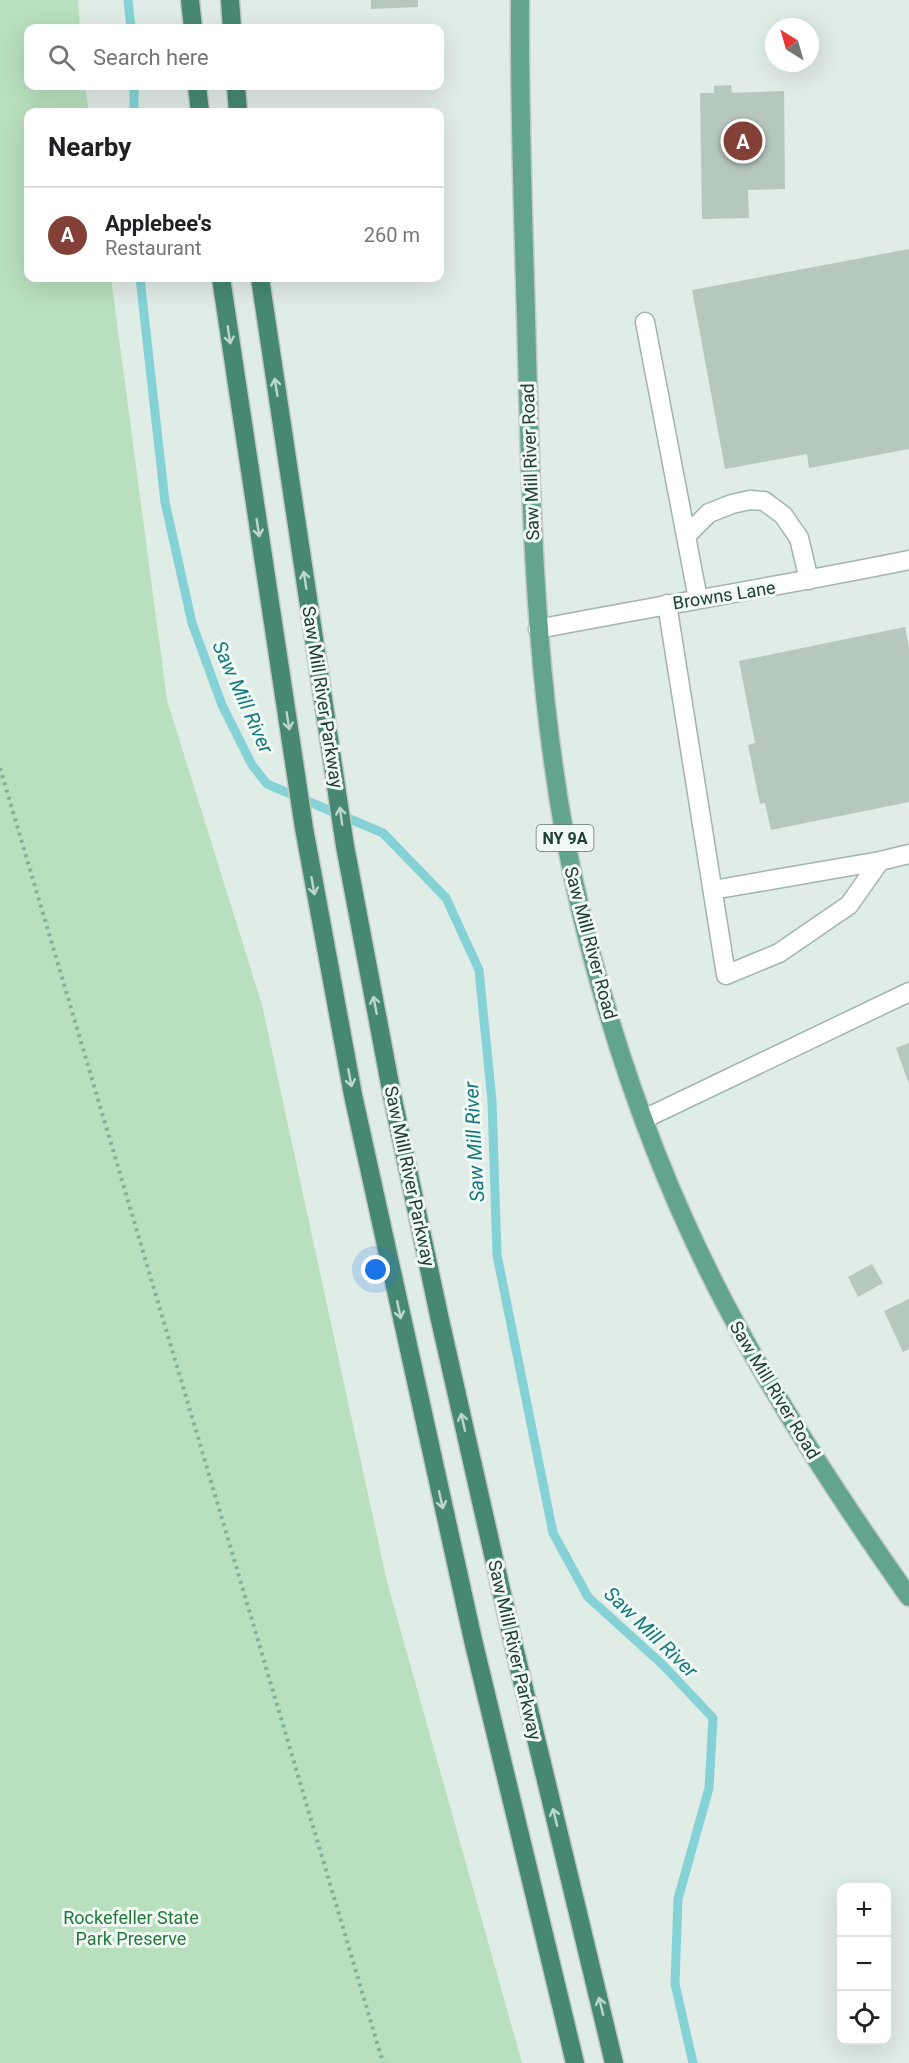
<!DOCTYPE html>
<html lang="en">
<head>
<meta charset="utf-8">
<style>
	:root { --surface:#fff; --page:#f6f6f6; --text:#202124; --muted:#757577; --line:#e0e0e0; --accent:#834037 }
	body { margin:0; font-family:Roboto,sans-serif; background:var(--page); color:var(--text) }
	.controls { position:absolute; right:18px; bottom:18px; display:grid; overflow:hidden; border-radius:12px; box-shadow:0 6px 24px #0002 }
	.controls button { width:54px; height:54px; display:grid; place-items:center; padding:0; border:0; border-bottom:2px solid var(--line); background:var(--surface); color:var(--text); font:30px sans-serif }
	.compass { position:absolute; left:765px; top:18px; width:54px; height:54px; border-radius:50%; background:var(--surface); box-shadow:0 6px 24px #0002; rotate:323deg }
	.you { position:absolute; left:376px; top:1270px; width:21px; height:21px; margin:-15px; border:4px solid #fff; border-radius:50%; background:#1a73e8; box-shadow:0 0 0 9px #1a73e833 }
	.badge { display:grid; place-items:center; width:39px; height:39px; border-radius:50%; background:var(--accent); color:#fff; font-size:20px; font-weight:700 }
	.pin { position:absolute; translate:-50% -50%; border:3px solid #fff; box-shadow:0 2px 6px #0006 }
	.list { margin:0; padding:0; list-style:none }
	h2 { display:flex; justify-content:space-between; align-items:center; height:78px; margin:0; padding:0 24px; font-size:26px }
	h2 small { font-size:20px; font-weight:400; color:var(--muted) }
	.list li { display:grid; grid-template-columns:39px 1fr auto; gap:18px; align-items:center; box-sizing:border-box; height:96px; padding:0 24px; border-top:2px solid var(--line) }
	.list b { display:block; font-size:22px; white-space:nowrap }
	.list p { margin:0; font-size:20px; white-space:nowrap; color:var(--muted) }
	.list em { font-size:20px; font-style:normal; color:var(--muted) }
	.icon { flex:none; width:33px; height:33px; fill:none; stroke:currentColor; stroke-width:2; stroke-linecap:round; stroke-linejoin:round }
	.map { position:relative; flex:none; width:909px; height:2063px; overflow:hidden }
	.search { position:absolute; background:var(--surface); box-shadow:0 6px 24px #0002; left:24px; top:24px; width:420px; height:66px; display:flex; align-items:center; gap:15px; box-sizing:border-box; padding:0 21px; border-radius:12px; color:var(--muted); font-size:22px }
	.panel { position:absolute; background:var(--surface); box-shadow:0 6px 24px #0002; left:24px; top:108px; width:420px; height:174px; border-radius:12px }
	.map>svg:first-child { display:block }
	.green { fill:#b8dfbe }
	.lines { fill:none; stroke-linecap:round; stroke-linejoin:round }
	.stream { stroke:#84d2d6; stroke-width:9 }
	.building { fill:#b6c7be }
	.service-casing { stroke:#a3b4ad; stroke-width:21 }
	.minor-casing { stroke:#a3b4ad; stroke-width:21 }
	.primary-casing { stroke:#c1c9c6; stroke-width:21 }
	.trunk-casing { stroke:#c1c9c6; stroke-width:21 }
	.path { stroke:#7fb29c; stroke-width:4; stroke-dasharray:3 4.5; stroke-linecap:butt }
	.service { stroke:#fff; stroke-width:18 }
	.minor { stroke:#fff; stroke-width:18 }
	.primary { stroke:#62a58c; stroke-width:18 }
	.trunk { stroke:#468872; stroke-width:18 }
	.oneway { stroke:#bed7cd }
	.labels { text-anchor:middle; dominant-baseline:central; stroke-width:6; stroke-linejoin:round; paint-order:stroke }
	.shield { fill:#f1f9f4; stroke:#5f766d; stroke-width:1.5 }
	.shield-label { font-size:16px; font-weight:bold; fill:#203e33 }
	.street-label { font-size:18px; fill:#203e33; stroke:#f1f9f4 }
	.park-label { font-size:18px; fill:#27783d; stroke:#f1f9f4 }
	.water-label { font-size:20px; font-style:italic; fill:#16797e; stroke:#f1f9f4 }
</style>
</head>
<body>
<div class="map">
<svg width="909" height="2063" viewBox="0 0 909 2063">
	<rect width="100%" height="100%" fill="#e0ece6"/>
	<path class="green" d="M0 0H78L80 28H28V86H85L89 112H28V278H111L167 700 262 1005 387 1582 522 2063H0Z"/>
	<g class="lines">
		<path class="stream" d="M128 0 131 28
			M134 112V86
			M140 278 165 502 192 623 222 705 252 765 267 784 383 833 446 898 479 970 492 1101 497 1255 553 1533 588 1597 663 1665 713 1718 709 1788 678 1899 675 1984 693 2063"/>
	</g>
	<path class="building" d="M371 0H418V7L371 9Z
		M731 85 732 93 784 91 785 189 748 190 749 218 702 219 700 93H714V86Z
		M909 249V449L809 468 807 454 725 469 692 290Z
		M905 627 909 648V802L771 830 765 803 760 804 748 745 755 743 739 661Z
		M909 1043V1084L896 1048Z
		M872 1264 883 1283 858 1297 848 1277Z
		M909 1299V1349L903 1352 884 1311Z"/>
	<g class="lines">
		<defs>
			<path id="service" d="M645 322 698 599
				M686 536 709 513 732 504 750 500 764 501 783 515 799 538 809 580
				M667 604 726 975 779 953 849 905 880 861
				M713 890 880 861 909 854
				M644 1119 909 992"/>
			<path id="minor" d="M538 629C662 605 786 585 909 560"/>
			<path id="primary" d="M520 0C519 118 524 236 527 355 532 540 537 727 580 908 614 1052 666 1196 737 1326 788 1420 847 1509 909 1597"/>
			<path id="trunk" d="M190 0 193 28
				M230 0 232 28
				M197 86 200 112
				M236 86 238 112
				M221 278 304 828 353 1095 473 1640 575 2063
				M260 278 345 846 393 1100 440 1320 514 1647 614 2063"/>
		</defs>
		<use href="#service" class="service-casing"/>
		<use href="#minor" class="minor-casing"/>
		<use href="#primary" class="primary-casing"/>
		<use href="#trunk" class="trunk-casing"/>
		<path class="path" d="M0 768 383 2063"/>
		<use href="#service" class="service"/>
		<use href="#minor" class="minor"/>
		<use href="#primary" class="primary"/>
		<use href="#trunk" class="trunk"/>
	</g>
	<defs><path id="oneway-shaft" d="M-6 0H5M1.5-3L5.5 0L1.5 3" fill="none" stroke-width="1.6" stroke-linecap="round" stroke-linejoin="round" transform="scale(1.5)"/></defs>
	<g class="oneway">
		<use href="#oneway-shaft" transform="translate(229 335) rotate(81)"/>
		<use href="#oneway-shaft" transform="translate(276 387) rotate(-99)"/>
		<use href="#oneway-shaft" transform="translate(258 528) rotate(81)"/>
		<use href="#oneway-shaft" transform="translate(305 580) rotate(-99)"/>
		<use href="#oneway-shaft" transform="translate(288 721) rotate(81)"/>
		<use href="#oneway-shaft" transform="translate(341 816) rotate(-98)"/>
		<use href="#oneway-shaft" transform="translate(313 886) rotate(80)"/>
		<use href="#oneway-shaft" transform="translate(375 1005) rotate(-101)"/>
		<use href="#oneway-shaft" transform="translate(350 1078) rotate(79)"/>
		<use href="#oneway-shaft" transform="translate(399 1310) rotate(78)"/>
		<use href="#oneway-shaft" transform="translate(463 1422) rotate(-103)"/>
		<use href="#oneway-shaft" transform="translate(441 1500) rotate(77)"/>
		<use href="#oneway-shaft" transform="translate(555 1817) rotate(-104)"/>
		<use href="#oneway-shaft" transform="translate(601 2006) rotate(-104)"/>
	</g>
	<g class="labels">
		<rect class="shield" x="536.5" y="825" width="57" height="26" rx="4.5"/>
		<g class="shield-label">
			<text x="565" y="838">NY 9A</text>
		</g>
		<g class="street-label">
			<text transform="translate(530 462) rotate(-92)">Saw Mill River Road</text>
			<text transform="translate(724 595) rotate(-9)">Browns Lane</text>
			<text transform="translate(323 697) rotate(81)">Saw Mill River Parkway</text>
			<text transform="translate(591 943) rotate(75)">Saw Mill River Road</text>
			<text transform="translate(410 1176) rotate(78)">Saw Mill River Parkway</text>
			<text transform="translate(775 1390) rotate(59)">Saw Mill River Road</text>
			<text transform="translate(515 1650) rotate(77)">Saw Mill River Parkway</text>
		</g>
		<g class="park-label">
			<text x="131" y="1917">Rockefeller State<tspan x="131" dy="21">Park Preserve</tspan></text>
		</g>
		<g class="water-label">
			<text transform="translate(243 697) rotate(66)">Saw Mill River</text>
			<text transform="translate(474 1142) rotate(-93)">Saw Mill River</text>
			<text transform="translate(651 1632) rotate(44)">Saw Mill River</text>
		</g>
	</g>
</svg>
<div class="controls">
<button>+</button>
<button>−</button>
<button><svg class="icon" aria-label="locate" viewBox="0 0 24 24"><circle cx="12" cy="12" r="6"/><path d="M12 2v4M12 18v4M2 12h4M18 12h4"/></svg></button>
</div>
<svg class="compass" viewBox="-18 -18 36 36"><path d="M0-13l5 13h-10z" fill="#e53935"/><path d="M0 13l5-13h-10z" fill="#757577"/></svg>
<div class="you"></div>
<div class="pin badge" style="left:743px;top:141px">A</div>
<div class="search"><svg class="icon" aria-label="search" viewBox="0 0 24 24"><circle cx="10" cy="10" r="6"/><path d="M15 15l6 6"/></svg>Search here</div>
<section class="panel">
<h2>Nearby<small></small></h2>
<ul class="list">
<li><span class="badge">A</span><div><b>Applebee's</b><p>Restaurant</p></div><em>260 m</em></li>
</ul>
</section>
</div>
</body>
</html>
